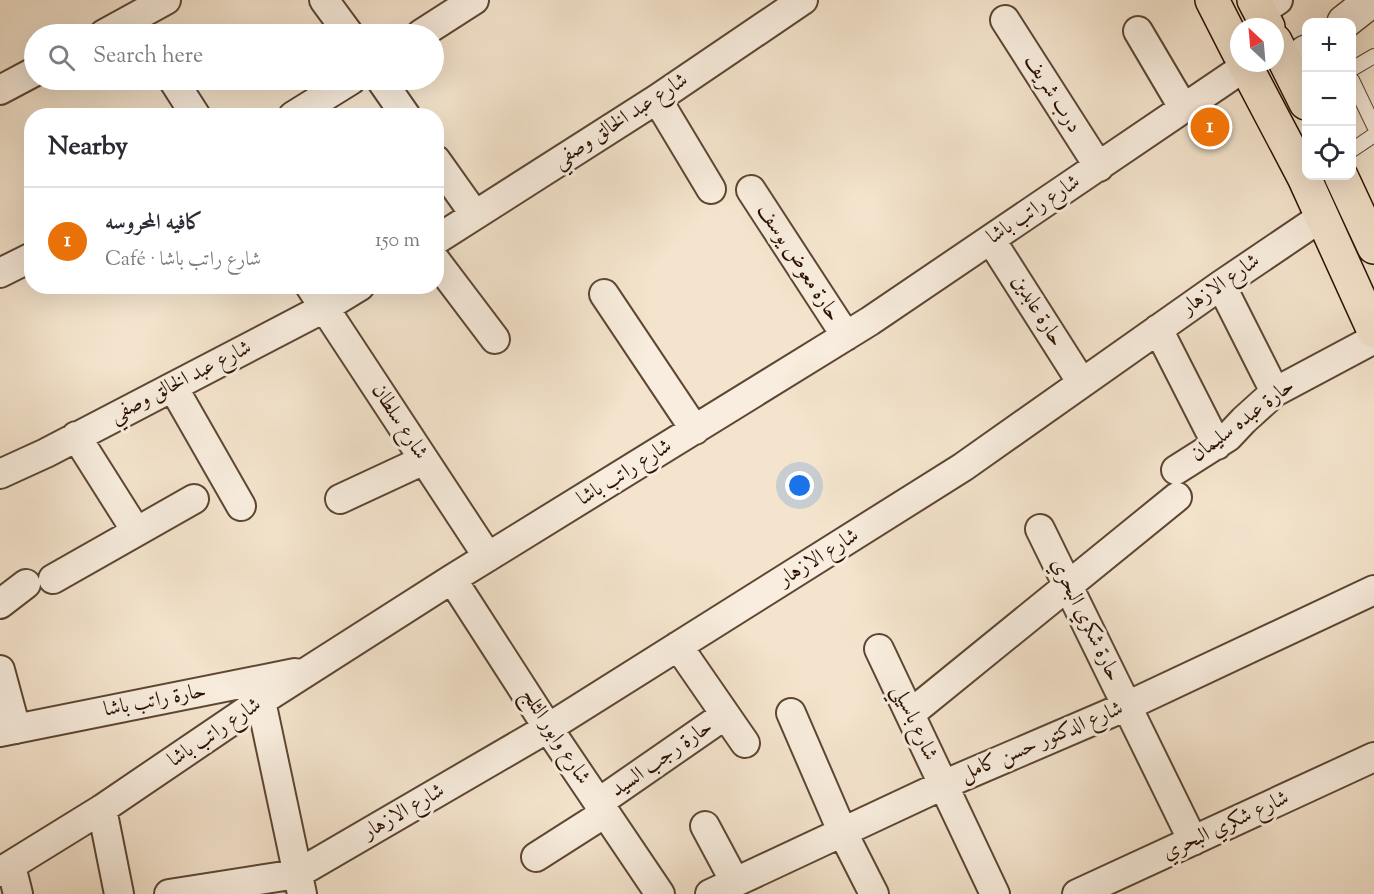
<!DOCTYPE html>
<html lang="en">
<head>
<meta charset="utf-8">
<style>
	:root { --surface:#fff; --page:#f2f2f3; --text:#2b2b33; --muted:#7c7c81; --line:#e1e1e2; --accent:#db2777 }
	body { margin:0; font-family:"Sorts Mill Goudy",Amiri,serif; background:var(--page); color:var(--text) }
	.controls { position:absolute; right:18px; top:18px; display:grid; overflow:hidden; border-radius:12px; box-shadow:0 6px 24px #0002 }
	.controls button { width:54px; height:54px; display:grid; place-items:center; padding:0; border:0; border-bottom:2px solid var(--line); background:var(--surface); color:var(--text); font:30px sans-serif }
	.compass { position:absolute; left:1230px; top:18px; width:54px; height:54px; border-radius:50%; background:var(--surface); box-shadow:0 6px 24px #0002; rotate:334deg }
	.you { position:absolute; left:800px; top:486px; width:21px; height:21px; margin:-15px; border:4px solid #fff; border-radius:50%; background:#1a73e8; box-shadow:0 0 0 9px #1a73e833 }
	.badge { display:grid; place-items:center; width:39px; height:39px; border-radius:50%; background:var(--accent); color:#fff; font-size:20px; font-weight:700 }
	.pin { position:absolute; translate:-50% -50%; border:3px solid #fff; box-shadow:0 2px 6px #0006 }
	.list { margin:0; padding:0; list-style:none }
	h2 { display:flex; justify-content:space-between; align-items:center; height:78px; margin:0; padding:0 24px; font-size:26px }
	h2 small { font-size:20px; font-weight:400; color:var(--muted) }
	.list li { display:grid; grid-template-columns:39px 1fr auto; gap:18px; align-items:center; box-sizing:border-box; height:108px; padding:0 24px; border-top:2px solid var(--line) }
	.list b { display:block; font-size:22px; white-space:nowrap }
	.list p { margin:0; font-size:20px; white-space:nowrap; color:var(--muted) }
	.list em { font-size:20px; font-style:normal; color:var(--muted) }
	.icon { flex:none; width:33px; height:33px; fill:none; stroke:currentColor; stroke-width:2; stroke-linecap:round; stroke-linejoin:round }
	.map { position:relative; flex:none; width:1374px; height:894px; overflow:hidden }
	.search { position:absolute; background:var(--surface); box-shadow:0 6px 24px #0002; left:24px; top:24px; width:420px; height:66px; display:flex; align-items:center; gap:15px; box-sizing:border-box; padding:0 21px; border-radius:33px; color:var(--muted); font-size:22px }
	.panel { position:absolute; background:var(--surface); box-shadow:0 6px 24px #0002; left:24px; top:108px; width:420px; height:186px; border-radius:24px }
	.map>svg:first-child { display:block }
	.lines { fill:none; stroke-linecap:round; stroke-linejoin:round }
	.service-casing { stroke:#5d4633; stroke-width:16 }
	.minor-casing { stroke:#5d4633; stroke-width:32 }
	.tertiary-casing { stroke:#5d4633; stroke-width:36 }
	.primary-casing { stroke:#2b1100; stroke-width:36 }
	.service { stroke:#f8edde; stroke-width:14 }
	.minor { stroke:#f8edde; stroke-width:28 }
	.tertiary { stroke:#f8edde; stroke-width:33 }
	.primary { stroke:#f4e4cd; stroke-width:33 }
	.labels { text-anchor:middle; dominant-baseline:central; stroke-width:6; stroke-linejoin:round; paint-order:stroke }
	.street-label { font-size:21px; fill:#2b1100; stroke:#f8edde }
</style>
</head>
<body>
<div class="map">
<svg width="1374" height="894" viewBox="0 0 1374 894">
	<rect width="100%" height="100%" fill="#f4e4cd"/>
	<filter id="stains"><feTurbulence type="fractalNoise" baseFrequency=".00333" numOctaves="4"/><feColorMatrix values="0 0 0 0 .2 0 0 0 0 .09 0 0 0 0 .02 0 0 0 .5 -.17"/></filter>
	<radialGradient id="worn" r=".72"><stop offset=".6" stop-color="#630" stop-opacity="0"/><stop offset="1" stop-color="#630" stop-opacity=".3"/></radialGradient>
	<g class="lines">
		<defs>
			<path id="service" d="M1352 69 1374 56
				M1352 80 1374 126
				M1352 150 1374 135"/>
			<path id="minor" d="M324 0 349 34
				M1260 12 1278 0
				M1005 20 1099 167
				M1138 31 1184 109
				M104 34 166 0
				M421 34 474 0
				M173 80 196 116
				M381 80 406 116
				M0 90 34 72
				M657 99 711 189
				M293 116 351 80
				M436 160 475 215
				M751 190 846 336
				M436 240 657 99 803 0
				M991 240 1082 383
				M436 261 495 339
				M0 273 32 257
				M1221 285 1275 392
				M310 286 488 557
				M604 294 695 430
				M1158 329 1217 445
				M173 387 241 506
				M76 436 136 531
				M1176 470 1228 437 1244 420 1275 392 1374 339
				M0 474 46 453 324 308 360 286
				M340 499 424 460
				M1040 529 1193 841
				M53 579 194 499
				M452 579 548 728 660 894
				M0 604 26 584
				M678 646 745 743
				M879 649 995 894
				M0 670 16 729
				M261 701 302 894
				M791 713 842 831 874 894
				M910 714 1177 497
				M0 732 295 673
				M598 803 725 715
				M102 809 119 894
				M705 826 735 882
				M536 857 605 813
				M11 866 18 894
				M0 872 102 809 261 701 452 579 870 321 1246 66
				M169 894 297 874 548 728 963 467 1221 285 1323 216
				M710 894 943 785 1127 706 1374 590
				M1077 894 1374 757"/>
			<path id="tertiary" d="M1344 22 1372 0
				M1288 66 1306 52"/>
			<path id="primary" d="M1212 0 1239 53
				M1254 0 1268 27
				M1275 41 1306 103
				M1244 63 1304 177 1374 331
				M1341 176 1374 247"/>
		</defs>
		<use href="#service" class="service-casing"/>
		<use href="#minor" class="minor-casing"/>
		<use href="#tertiary" class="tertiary-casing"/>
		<use href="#primary" class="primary-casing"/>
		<use href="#service" class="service"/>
		<use href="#minor" class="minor"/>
		<use href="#tertiary" class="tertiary"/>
		<use href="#primary" class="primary"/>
	</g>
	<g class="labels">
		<g class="street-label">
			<text transform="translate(1052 94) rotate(58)">درب شريف</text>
			<text transform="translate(621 121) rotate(-33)">شارع عبد الخالق وصفي</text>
			<text transform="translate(1034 210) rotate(-34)">شارع راتب باشا</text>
			<text transform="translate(798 263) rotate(57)">حارة معوض يوسف</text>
			<text transform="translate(1221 285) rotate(-35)">شارع الازهار</text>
			<text transform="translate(1037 311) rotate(58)">حارة عابدين</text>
			<text transform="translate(181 382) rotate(-27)">شارع عبد الخالق وصفي</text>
			<text transform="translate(1243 421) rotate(-37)">حارة عبده سليمان</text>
			<text transform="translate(399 422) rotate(57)">شارع سلطان</text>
			<text transform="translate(625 473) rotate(-32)">شارع راتب باشا</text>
			<text transform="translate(819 558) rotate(-32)">شارع الازهار</text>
			<text transform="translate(1085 620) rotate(64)">حارة شكري البحري</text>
			<text transform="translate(155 701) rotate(-11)">حارة راتب باشا</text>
			<text transform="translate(914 723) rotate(65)">شارع باسيلي</text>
			<text transform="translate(215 733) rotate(-34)">شارع راتب باشا</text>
			<text transform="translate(555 737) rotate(57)">شارع وابور الثلج</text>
			<text transform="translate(1042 742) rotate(-23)">شارع الدكتور حسن كامل</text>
			<text transform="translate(662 759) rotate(-35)">حارة رجب السيد</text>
			<text transform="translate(404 812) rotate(-30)">شارع الازهار</text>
			<text transform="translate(1226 826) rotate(-25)">شارع شكري البحري</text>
		</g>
	</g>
	<rect width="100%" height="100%" filter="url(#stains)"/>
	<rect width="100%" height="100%" fill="url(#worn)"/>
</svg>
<div class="controls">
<button>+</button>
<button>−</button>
<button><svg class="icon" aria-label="locate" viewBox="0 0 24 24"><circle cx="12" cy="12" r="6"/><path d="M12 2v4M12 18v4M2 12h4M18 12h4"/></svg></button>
</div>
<svg class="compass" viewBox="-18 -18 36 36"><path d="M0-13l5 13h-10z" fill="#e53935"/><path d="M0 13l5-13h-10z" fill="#7c7c81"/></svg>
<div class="you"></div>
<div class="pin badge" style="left:1210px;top:127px;background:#e8710a">1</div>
<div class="search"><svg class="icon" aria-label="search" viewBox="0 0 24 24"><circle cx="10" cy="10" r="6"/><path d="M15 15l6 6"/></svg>Search here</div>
<section class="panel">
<h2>Nearby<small></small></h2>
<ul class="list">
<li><span class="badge" style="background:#e8710a">1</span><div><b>كافيه المحروسه</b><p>Café · شارع راتب باشا</p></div><em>150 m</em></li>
</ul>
</section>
</div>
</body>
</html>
